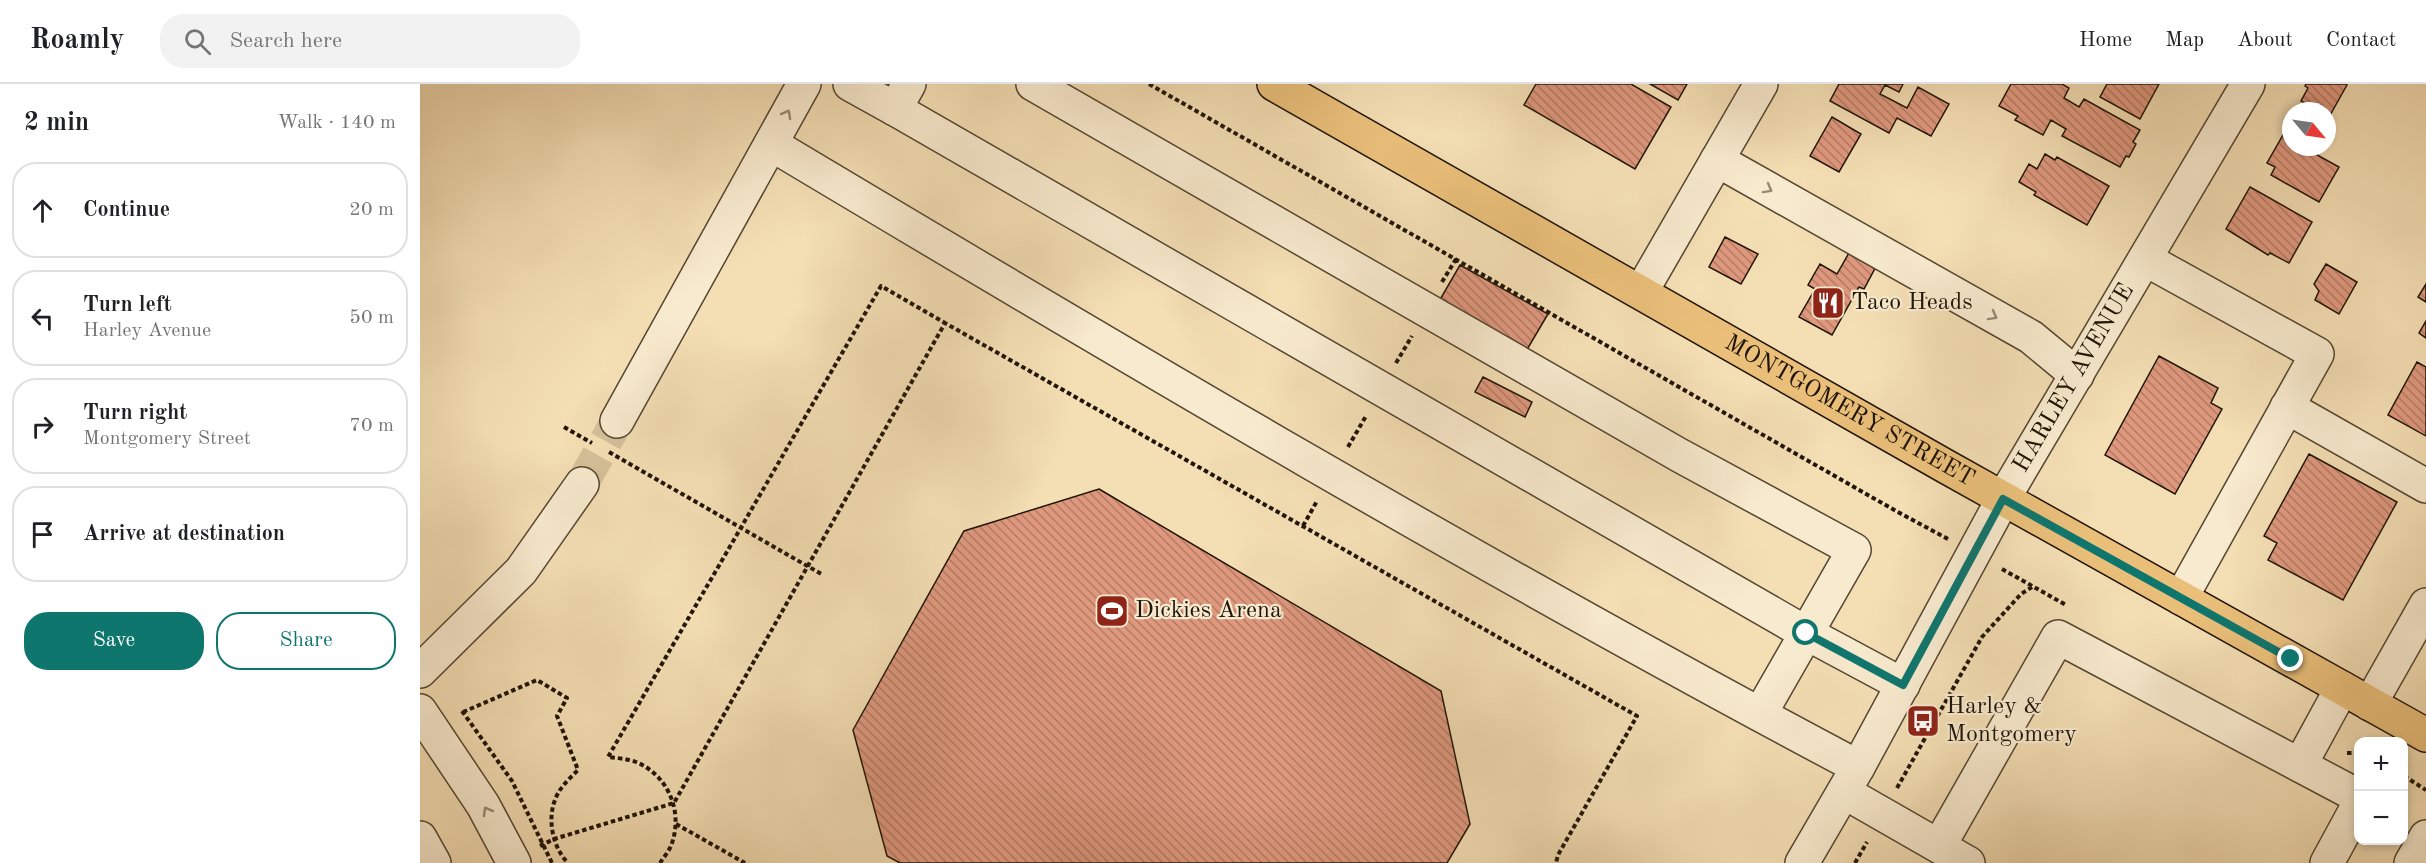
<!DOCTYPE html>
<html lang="en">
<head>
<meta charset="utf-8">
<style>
	:root { --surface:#fff; --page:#f2f2f2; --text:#202124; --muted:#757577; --line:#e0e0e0; --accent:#0f766e }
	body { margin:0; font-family:"Old Standard TT",serif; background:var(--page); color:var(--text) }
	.controls { position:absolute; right:18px; bottom:18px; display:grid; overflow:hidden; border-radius:12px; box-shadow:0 3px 9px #0003 }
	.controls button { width:54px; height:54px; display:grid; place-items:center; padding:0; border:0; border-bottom:2px solid var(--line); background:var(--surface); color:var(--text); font:30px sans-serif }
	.compass { position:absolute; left:1862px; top:18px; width:54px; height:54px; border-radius:50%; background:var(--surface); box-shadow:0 3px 9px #0003; rotate:119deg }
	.stop { position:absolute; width:18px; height:18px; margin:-14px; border:4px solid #0f766e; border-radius:50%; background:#fff }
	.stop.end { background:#0f766e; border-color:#fff; box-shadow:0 2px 6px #0008 }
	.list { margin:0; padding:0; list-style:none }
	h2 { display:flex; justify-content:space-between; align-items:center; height:78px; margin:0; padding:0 24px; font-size:26px }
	h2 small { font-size:20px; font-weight:400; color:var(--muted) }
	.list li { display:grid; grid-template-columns:39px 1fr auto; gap:18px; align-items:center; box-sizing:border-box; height:96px; margin:0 12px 12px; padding:0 12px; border:2px solid var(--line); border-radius:24px }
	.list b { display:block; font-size:22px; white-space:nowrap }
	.list p { margin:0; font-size:20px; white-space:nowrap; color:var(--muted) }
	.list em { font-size:20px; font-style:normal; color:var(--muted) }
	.actions { display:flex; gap:12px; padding:18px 24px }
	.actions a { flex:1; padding:14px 0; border:2px solid var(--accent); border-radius:24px; text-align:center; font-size:21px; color:var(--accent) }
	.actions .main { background:var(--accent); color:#fff }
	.icon { flex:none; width:33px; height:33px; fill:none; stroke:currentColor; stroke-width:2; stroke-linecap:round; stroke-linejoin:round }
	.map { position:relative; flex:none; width:2006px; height:779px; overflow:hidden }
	header { display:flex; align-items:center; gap:36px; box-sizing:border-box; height:84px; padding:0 30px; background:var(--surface); border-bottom:2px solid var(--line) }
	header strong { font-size:28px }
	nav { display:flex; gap:33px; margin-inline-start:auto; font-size:21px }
	.search { width:420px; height:54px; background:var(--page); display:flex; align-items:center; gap:15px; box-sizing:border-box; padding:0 21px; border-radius:24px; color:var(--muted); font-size:22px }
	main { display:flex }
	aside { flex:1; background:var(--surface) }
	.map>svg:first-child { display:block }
	.building { fill:url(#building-back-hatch); stroke:#1f1407; stroke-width:1.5 }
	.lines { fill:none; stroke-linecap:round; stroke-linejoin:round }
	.minor-tunnel { stroke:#d4c09a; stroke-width:33; stroke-dasharray:33 16; stroke-linecap:butt }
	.minor-casing { stroke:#544632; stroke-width:36 }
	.major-casing { stroke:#1f1407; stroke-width:36 }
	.path { stroke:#1f1407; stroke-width:4; stroke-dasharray:4.5 3; stroke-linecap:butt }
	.minor { stroke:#f8eace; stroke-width:33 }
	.major { stroke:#eabf7a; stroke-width:33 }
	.oneway { stroke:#968a74 }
	.route { stroke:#0f766e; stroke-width:8 }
	.labels { text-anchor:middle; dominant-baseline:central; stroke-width:4.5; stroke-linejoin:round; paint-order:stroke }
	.poi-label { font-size:24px; fill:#1f1407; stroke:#f8eace; text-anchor:start }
	.street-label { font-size:24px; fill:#1f1407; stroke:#f8eace }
</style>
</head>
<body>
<header>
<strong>Roamly</strong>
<div class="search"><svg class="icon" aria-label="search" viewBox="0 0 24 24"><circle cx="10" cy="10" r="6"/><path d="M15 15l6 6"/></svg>Search here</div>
<nav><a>Home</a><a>Map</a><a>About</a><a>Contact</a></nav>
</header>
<main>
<aside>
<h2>2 min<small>Walk · 140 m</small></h2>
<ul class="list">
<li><svg class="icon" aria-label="ahead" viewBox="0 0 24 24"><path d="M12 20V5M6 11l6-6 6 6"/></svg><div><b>Continue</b></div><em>20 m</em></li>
<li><svg class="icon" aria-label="left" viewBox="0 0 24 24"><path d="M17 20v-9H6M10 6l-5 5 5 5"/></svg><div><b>Turn left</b><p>Harley Avenue</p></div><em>50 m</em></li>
<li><svg class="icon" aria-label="right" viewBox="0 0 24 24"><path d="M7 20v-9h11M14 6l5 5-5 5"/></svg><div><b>Turn right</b><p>Montgomery Street</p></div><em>70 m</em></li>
<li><svg class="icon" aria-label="arrive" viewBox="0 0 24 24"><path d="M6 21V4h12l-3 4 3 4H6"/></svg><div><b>Arrive at destination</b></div></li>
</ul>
<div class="actions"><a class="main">Save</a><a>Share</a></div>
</aside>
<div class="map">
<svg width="2006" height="779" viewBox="0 0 2006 779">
	<defs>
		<pattern id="building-back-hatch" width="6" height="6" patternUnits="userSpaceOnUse" patternTransform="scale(1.5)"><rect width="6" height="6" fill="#df987e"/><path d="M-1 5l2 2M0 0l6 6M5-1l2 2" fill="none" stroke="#b47b65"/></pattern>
	</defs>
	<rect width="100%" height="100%" fill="#f4deb4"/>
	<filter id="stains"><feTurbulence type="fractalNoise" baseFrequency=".00333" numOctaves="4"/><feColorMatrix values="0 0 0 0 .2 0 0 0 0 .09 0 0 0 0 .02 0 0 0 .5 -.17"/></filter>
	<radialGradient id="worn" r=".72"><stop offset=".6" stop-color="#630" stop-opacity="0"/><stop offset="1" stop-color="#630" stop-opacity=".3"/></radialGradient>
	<path class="building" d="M1116 0H1211L1251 23 1215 85 1104 21Z
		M1230 0H1267L1258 16Z
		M1419 0H1483L1479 8 1465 1 1460 10 1487 24 1498 3 1529 20 1511 52 1477 34 1469 49 1410 17Z
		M1591 0H1642L1649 4 1644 14 1659 23 1664 15 1720 46 1713 58 1716 60 1709 73 1706 72 1700 83 1642 52 1646 45 1631 36 1623 51 1595 36 1598 32 1579 22Z
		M1687 0H1739L1720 35 1680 13Z
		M1886 0H1926L1927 1 1909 33 1907 32V27H1899L1881 17 1888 4 1885 2Z
		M1412 33 1441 50 1419 88 1390 72Z
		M1863 51 1871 56V63H1883L1919 83 1899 118 1851 91 1855 83 1847 79Z
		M1625 70 1635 76 1637 73 1689 102 1667 141 1614 111 1616 108 1599 98 1609 80 1617 85Z
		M1830 103 1892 138 1869 179 1850 169 1848 171 1806 145Z
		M1305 153 1338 170 1321 200 1289 183Z
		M1434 160 1460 175 1444 205 1439 203 1412 251 1379 233 1395 205 1388 201 1400 180 1417 190Z
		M1906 180 1937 198 1919 230 1895 216 1899 207 1894 200Z
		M1040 181 1128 230 1105 269 1018 219Z
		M2006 200V218L1998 213Z
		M2006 237V254L1999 249Z
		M1739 272 1798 304 1791 319 1802 325 1755 410 1685 371Z
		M1997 278 2006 283V352L1968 331Z
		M1063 293 1112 318 1105 333 1055 308Z
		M1889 370 1977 418 1923 516 1848 476 1857 459 1844 452Z
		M679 405 1021 607 1050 740 1027 779H480L467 772 433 646 544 447Z"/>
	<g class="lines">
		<path class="minor-tunnel" d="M162 400 197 337"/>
		<defs>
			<g id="minor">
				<path d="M430 0 475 25 489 0"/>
				<path d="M613 0 1259 371 1434 466 1340 630"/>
				<path d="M475 25 1386 549 1483 601"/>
				<path d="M351 60C709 274 1070 488 1438 683"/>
				<path d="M1297 76 1611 253 1657 291"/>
				<path d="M1725 175 1897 270 1761 514"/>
				<path d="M1221 208 1341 0"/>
				<path d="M1867 323 2006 402"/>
				<path d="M197 337 384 0"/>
				<path d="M0 587 101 487 162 400"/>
				<path d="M1950 620 2006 521"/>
				<path d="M0 627 63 721 94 779"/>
				<path d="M1880 681 1922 604"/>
				<path d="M1424 708 1548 779"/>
				<path d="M0 754 14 779"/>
				<path d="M1519 762 1638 553 1938 712"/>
				<path id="s1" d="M1382 779 1438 683 1583 415 1828 0"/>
				<path d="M1907 779 1938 722"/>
				<path d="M1991 779 2006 753"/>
			</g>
			<g id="major">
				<path id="s2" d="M854 0 1525 382 2006 651"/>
			</g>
		</defs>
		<use href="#minor" class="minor-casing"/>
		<use href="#major" class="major-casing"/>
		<path class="path" d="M729 0 1476 427 1528 455
			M1022 198 1036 175
			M976 279 992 252
			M144 343 172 359
			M928 363 946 332
			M189 368 403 491
			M883 442 897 417
			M1582 485 1646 521
			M42 627 92 697 132 779
			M43 628 117 596 147 614 137 632 158 686C149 695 139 704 135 716 127 736 133 764 148 779
			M1927 669H1938
			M1984 692 2006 706
			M1477 704 1562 553 1601 510 1612 503
			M256 740 325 779
			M120 762 134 755 254 719 525 239 1217 632 1138 771 1136 779
			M240 779C244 773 250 766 252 759 263 727 248 691 216 678 208 675 197 674 188 673L461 202 525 239
			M1435 779 1447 758"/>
		<use href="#minor" class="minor"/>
		<use href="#major" class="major"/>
	</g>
	<defs><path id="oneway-chevron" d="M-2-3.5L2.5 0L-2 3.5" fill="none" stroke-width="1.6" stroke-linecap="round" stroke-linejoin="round" transform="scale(1.5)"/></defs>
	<g class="oneway">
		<use href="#oneway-chevron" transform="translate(367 30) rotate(-61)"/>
		<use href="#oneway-chevron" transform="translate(1348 105) rotate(29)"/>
		<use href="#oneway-chevron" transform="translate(1573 232) rotate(29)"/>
		<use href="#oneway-chevron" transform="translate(67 727) rotate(-119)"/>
	</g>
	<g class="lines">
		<path class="route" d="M1386 549 1483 601 1583 415 1871 575"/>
	</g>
	<defs>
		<symbol id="restaurant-square" viewBox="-11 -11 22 22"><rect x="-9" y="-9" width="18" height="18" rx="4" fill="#8f2418" stroke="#f8eace"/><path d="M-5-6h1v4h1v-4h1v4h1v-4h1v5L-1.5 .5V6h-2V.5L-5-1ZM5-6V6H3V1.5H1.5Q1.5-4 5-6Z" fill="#fff"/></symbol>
		<symbol id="stadium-square" viewBox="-11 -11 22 22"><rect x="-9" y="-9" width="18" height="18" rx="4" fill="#8f2418" stroke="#f8eace"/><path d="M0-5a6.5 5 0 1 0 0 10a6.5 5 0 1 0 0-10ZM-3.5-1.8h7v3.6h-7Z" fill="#fff"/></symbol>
		<symbol id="bus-square" viewBox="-11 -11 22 22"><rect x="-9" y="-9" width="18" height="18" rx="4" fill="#8f2418" stroke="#f8eace"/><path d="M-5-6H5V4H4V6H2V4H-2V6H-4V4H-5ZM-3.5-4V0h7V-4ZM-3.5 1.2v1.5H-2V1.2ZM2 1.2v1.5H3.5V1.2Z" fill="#fff"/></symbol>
	</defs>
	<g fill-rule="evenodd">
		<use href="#restaurant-square" x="1389" y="200" width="38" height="38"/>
		<use href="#stadium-square" x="673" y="508" width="38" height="38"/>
		<use href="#bus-square" x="1484" y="618" width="38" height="38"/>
	</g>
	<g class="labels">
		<g class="poi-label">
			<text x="1431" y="219">Taco Heads</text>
			<text x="715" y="527">Dickies Arena</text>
			<text x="1526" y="623">Harley &amp;<tspan x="1526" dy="28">Montgomery</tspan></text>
		</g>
		<g class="street-label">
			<text stroke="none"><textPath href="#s1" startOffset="556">HARLEY AVENUE</textPath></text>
			<text stroke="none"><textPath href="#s2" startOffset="662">MONTGOMERY STREET</textPath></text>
		</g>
	</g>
	<rect width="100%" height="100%" filter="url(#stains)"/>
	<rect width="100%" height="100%" fill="url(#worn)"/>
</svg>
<div class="controls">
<button>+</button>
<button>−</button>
</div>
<svg class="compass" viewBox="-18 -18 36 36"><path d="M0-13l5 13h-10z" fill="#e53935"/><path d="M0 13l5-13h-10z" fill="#757577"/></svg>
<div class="stop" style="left:1386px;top:549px"></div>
<div class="stop end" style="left:1871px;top:575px"></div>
</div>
</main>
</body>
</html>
